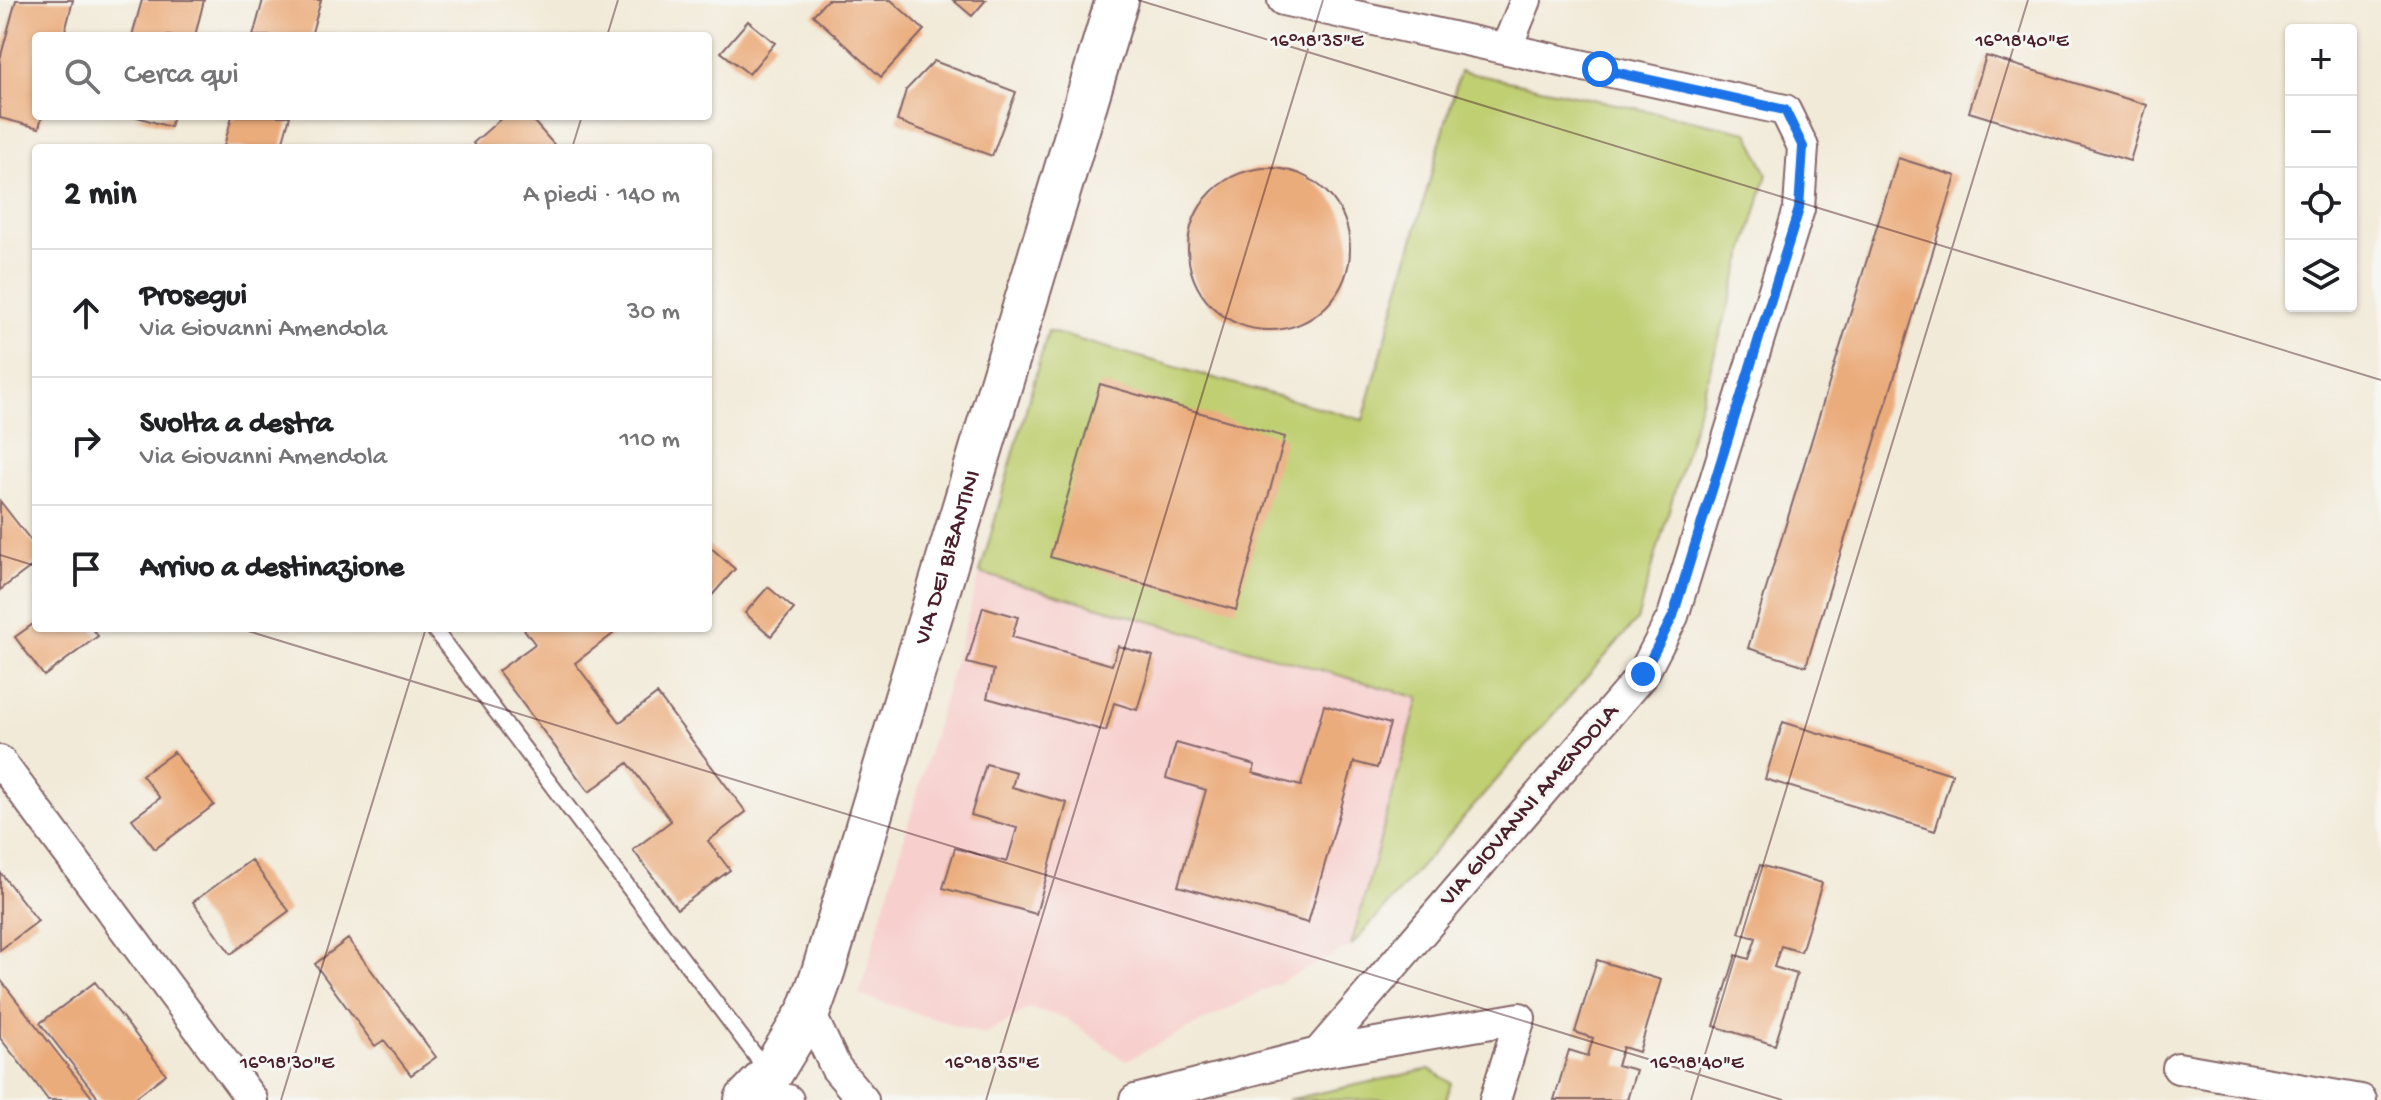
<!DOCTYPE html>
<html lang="it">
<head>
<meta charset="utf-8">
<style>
	:root { --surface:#fff; --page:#f6f6f6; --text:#202124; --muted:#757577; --line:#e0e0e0 }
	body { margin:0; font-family:"Gochi Hand",sans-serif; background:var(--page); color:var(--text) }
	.controls { position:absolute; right:24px; top:24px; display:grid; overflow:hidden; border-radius:8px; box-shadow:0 2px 6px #0004 }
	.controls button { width:72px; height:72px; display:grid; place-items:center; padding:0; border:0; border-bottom:2px solid var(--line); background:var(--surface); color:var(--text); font:40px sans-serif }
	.stop { position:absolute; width:24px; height:24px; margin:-18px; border:6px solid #1a73e8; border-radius:50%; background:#fff }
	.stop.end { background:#1a73e8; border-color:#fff; box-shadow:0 2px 8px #0008 }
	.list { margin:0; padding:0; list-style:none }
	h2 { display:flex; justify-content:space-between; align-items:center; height:104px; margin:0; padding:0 32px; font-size:34px }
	h2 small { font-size:26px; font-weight:400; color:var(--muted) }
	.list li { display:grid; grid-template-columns:52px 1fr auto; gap:24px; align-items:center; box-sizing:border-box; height:128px; padding:0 32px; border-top:2px solid var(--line) }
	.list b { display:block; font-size:30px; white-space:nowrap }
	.list p { margin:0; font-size:26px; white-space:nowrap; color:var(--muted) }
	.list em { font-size:26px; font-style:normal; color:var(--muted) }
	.icon { flex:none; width:44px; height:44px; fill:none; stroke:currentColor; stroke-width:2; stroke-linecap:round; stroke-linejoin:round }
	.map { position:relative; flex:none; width:2381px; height:1100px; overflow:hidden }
	.search { position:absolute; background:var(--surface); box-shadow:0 2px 6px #0004; left:32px; top:32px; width:680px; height:88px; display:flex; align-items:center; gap:20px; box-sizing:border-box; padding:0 28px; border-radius:8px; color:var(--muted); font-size:30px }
	.panel { position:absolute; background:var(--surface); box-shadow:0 2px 6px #0004; left:32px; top:144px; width:680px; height:488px; border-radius:8px }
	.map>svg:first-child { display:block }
	.built { fill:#f7d0ce }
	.green { fill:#bfcf72; stroke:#84774e; stroke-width:2 }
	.building { fill:#ebac7c }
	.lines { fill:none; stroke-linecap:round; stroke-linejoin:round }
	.lane-casing { stroke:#856668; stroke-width:18 }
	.street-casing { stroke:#856668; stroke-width:34 }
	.secondary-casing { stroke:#856668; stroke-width:46 }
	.lane { stroke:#fff; stroke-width:14 }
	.street { stroke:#fff; stroke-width:30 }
	.secondary { stroke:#fff; stroke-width:42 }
	.route { stroke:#1a73e8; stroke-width:10 }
	.ticks { fill:none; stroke:#4a1f2b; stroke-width:2; stroke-opacity:0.45 }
	.labels { text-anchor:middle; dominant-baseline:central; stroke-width:6; stroke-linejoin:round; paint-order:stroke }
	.street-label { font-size:24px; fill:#4a1f2b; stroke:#f6f6f2 }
	.ticks-label { font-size:20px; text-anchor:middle; fill:#4a1f2b; stroke:#f6f6f2; stroke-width:6; stroke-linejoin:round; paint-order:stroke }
</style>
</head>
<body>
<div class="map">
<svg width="2381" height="1100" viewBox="0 0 2381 1100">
	<rect width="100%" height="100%" fill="#f6f6f2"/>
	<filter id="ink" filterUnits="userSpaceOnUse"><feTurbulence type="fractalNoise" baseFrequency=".0125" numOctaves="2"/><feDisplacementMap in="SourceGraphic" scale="16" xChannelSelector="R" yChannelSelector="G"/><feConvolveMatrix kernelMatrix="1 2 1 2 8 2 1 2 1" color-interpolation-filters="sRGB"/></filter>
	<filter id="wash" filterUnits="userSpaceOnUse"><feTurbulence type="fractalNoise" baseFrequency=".006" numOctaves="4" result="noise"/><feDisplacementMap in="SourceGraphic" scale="32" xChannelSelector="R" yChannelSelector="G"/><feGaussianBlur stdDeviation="1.8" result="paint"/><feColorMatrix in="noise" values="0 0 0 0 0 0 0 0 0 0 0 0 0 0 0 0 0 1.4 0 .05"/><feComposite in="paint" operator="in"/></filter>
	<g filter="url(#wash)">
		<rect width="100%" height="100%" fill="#f2ead8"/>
		<path class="built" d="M980 573 1420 698 1351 946 1125 1061 1066 1018 1029 1008 985 1035 859 995Z"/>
		<path class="green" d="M1460 71 1748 132 1767 174 1637 620 1351 946 1419 698 980 573 1048 331 1363 420Z
			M1430 1069 1451 1083 1446 1100H1287Z"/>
		<g id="blocks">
			<path class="building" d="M16 0H73L64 36H36V116H42L39 128 0 118V59Z
				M142 0H204L195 36H132Z
				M263 0H321L311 36H253Z
				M827 0H891L924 30 881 77 813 15Z
				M953 0H986L972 16Z
				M748 21 775 43 749 74 721 52Z
				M1986 56 2147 105 2130 161 1969 112Z
				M934 61 1016 92 992 156 897 121 906 90Z
				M134 116H173L170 127Z
				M232 116H290L281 148H231L224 146Z
				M504 116H529L557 148H477L473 143Z
				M1898 158 1956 176 1806 666 1748 648Z
				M1188 249a81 81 0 1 1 162 0a81 81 0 1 1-162 0Z
				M1100 384 1285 437 1236 610 1050 557Z
				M0 501 36 547V563L0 590Z
				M708 545 735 569 708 600Z
				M768 587 794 609 771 636 745 613Z
				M983 607 1018 617 1012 637 1112 665 1118 646 1153 656 1137 710 1114 703 1106 731 987 698 994 670 967 663Z
				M36 622V628H92L98 636 44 676 15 637Z
				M523 628H609L613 634 575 663 620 722 657 694 746 812 708 841 730 870 677 909 633 850 671 821 628 763 589 792 498 671 535 644Z
				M1324 705 1390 724 1377 768 1354 762 1308 923 1178 886 1206 790 1166 778 1176 743 1255 765 1253 773 1301 786Z
				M1783 722 1952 774 1935 831 1765 779Z
				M174 752 214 805 155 849 132 819 160 798 142 775Z
				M986 764 1016 772 1012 787 1067 803 1036 914 943 888 955 848 1007 862 1017 828 971 815Z
				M251 860 289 911 231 954 193 902Z
				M1760 865 1822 883 1801 952 1781 946 1774 967 1797 974 1775 1045 1714 1026 1736 955 1749 959 1756 938 1739 933Z
				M0 872 38 921 0 950Z
				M348 939 436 1057 411 1075 384 1040 375 1046 315 964Z
				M1597 960 1661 980 1639 1052 1623 1047 1617 1065 1636 1070 1627 1100H1554L1569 1050 1588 1056 1593 1038 1575 1032Z
				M0 979 62 1059 94 1100H48L34 1081 0 1038Z
				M95 982 166 1074 132 1100H100L40 1023Z"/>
		</g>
	</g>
	<g filter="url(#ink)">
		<use href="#blocks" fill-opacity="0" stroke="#856668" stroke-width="2"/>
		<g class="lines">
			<defs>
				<path id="lane" d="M433 628 767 1071"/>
				<path id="street" d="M1283 0 1785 110 1803 147 1799 209 1673 616 1643 674 1318 1053
					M1506 49 1526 0
					M0 761 252 1100
					M809 1011 836 1068 863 1100
					M2178 1068 2361 1100
					M749 1096 788 1100
					M1135 1100 1318 1053 1520 1018 1495 1100"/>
				<g id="secondary">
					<path id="s1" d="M746 1100 770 1075 809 1011 823 972 1117 0"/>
				</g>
			</defs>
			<use href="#lane" class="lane-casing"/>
			<use href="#street" class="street-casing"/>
			<use href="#secondary" class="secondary-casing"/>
			<use href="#lane" class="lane"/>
			<use href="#street" class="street"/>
			<use href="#secondary" class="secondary"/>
		</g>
	</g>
	<g class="lines" filter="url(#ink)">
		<path class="route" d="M1600 69 1785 110 1803 147 1799 209 1673 616 1643 674"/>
	</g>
	<path class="ticks" d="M1138 0 2381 380M607 36 618 0M572 148 582 116M0 555 36 566M238 628 1782 1100M281 1100 426 628M986 1100 1323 0M1691 1100 2028 0"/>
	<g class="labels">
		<g class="street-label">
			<text stroke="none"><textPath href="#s1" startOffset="584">VIA DEI BIZANTINI</textPath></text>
			<text transform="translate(1530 806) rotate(-49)">VIA GIOVANNI AMENDOLA</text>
		</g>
	</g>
	<g class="ticks-label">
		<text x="1317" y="46">16°18'35"E</text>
		<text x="2022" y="46">16°18'40"E</text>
		<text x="287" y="1068">16°18'30"E</text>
		<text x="992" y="1068">16°18'35"E</text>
		<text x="1697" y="1068">16°18'40"E</text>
	</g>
</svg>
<div class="controls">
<button>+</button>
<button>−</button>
<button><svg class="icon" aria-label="locate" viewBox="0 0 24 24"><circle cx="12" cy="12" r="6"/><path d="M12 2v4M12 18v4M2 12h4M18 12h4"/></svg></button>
<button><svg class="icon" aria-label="layers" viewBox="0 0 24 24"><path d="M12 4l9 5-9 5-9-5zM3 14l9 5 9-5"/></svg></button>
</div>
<div class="stop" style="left:1600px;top:69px"></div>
<div class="stop end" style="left:1643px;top:674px"></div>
<div class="search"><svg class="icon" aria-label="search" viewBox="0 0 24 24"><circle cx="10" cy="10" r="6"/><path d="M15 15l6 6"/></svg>Cerca qui</div>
<section class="panel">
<h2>2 min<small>A piedi · 140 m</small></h2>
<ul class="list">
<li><svg class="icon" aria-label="ahead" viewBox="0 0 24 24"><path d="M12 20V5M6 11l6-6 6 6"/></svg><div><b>Prosegui</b><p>Via Giovanni Amendola</p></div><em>30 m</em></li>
<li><svg class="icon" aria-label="right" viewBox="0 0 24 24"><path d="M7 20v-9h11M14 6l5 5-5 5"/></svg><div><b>Svolta a destra</b><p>Via Giovanni Amendola</p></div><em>110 m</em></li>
<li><svg class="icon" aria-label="arrive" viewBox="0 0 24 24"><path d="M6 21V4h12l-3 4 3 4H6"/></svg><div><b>Arrivo a destinazione</b></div></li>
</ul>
</section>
</div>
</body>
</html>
